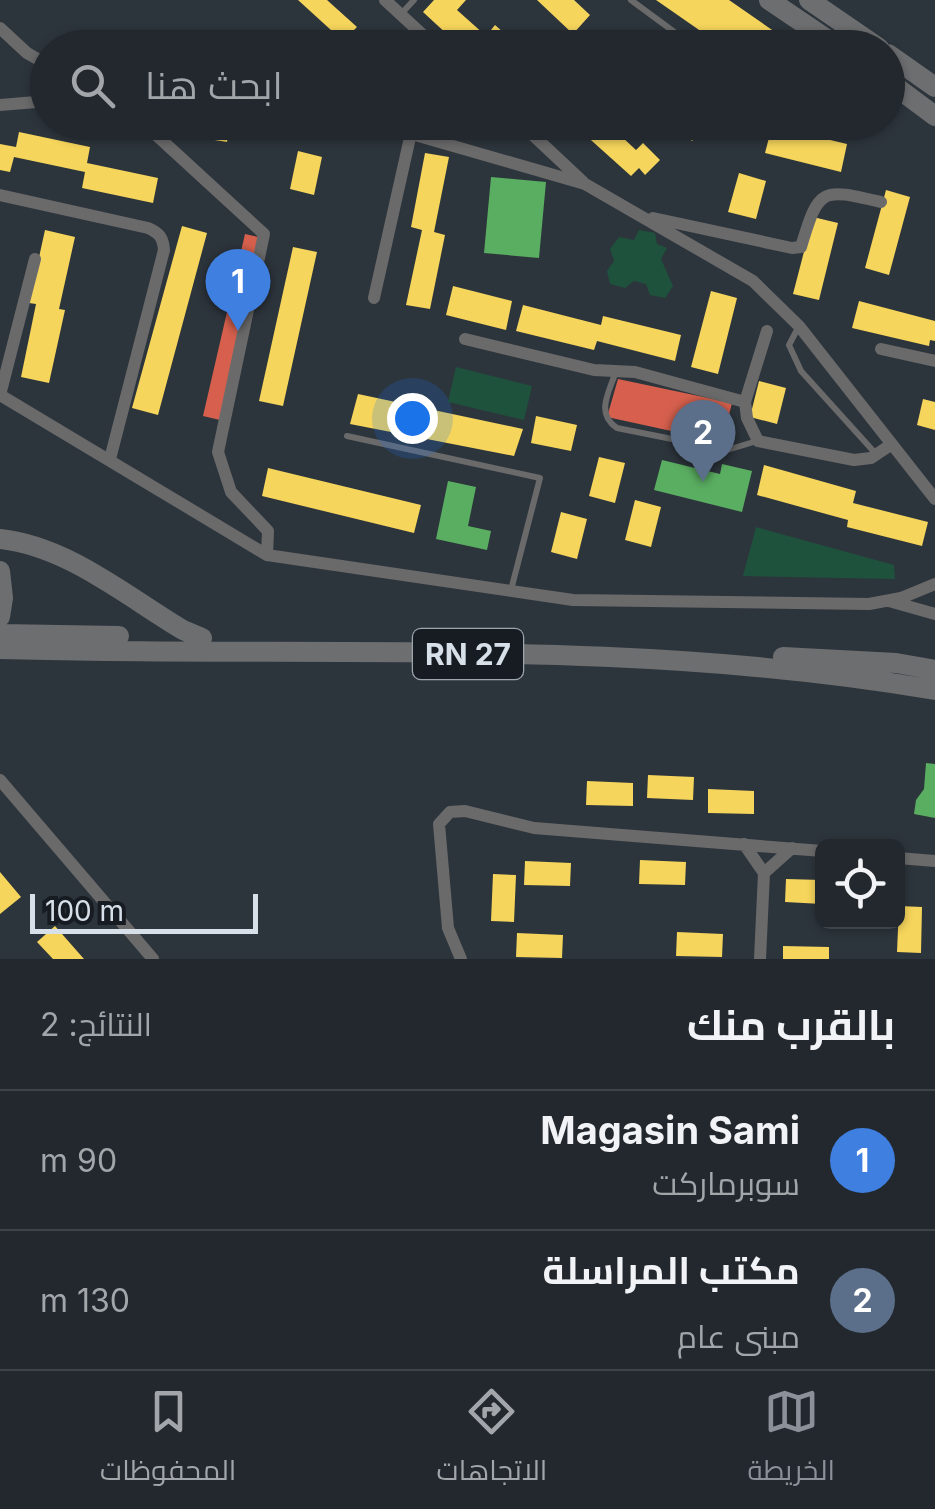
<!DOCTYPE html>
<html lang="ar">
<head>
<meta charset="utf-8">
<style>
	:root { --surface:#22282d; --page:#2a3035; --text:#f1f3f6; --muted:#a2a6aa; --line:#3f4449; --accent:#8c9099 }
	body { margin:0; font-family:Inter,Cairo,sans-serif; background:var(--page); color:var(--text); direction:rtl }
	.controls { position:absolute; right:30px; bottom:30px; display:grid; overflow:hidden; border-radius:15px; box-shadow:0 2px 8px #0004 }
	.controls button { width:90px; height:90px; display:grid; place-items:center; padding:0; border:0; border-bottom:2px solid var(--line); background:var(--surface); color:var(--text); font:50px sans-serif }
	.scale { position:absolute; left:30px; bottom:25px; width:228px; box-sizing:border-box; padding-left:10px; border:5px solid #d7e0e9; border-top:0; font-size:28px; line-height:35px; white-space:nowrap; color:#d7e0e9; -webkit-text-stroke:8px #161c22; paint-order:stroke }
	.you { position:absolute; left:412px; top:418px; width:35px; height:35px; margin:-25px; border:8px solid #fff; border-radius:50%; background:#1a73e8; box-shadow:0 0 0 15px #1a73e833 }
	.badge { display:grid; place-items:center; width:65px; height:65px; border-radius:50%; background:var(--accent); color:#fff; font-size:32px; font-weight:700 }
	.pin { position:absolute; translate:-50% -82px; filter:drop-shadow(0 2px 5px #0008) }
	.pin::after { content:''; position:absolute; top:52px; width:35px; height:30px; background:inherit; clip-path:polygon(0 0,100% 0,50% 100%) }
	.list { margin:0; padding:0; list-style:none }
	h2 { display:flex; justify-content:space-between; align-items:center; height:130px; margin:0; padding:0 40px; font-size:42px }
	h2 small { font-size:32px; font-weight:400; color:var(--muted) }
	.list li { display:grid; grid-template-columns:65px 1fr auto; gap:30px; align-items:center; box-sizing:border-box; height:140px; padding:0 40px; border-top:2px solid var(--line) }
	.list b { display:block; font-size:38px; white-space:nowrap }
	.list p { margin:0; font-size:32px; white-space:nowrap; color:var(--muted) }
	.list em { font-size:32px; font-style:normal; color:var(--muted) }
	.icon { flex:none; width:55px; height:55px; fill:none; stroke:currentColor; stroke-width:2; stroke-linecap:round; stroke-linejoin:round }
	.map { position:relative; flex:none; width:935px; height:959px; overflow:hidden; direction:ltr }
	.search { position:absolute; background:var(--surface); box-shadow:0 2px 8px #0004; left:30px; right:30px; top:30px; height:110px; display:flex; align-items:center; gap:25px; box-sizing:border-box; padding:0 35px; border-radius:55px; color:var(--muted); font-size:38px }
	.sheet { height:410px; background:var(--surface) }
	nav { display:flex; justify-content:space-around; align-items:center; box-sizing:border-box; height:140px; border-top:2px solid var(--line); background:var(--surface); font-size:28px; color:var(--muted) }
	nav a { display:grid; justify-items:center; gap:5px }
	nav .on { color:var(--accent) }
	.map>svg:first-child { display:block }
	.green { fill:#1e523c }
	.homes { fill:#f6d55c }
	.shops { fill:#d6604d }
	.public { fill:#5aae61 }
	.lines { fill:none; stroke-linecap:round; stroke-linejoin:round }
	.service { stroke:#6b6a6b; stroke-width:6 }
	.minor { stroke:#6b6a6b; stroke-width:12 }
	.trunk { stroke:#6d6e70; stroke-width:20 }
	.labels { text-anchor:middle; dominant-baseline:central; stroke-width:10; stroke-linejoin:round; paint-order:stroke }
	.shield { fill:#161c22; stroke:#9da5ad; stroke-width:2.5 }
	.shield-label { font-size:30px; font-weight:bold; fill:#d7e0e9 }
</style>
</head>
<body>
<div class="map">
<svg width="935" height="959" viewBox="0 0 935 959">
	<rect width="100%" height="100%" fill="#2d353c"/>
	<path class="green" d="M639 230 655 233 657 244 667 248 661 259 673 286 665 298 650 295 646 284 634 281 625 288 610 284 607 271 614 261 610 249 619 237 634 240Z
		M456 367 532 386 524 420 448 402Z
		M756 527 894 565 895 579 743 576Z"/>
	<path class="homes" d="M298 0H327L357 27 343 41Z
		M434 0H466L457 10 485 35 473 48H462L423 12Z
		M537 0H574L590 15 573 34Z
		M656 0H729L791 43 788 48H725Z
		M495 25 521 48H482L479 45Z
		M611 31 629 48H596Z
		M205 122H231L227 142 202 138Z
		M249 122H288L286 135 248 128Z
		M554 122H587L572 139Z
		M591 122H606L636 150 643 143 660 160 645 175 639 168 631 176 582 132Z
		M672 122H706L692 141Z
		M772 126 847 144 841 172 765 153Z
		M19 132 90 147 87 163 158 178 153 203 82 188 85 172 14 157 10 172 0 170V144L16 147Z
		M298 151 322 157 314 195 290 189Z
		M425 153 449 157 434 232 445 235 430 309 406 305 422 230 411 227Z
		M739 173 766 181 756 219 728 212Z
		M886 190 910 197 889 275 865 268Z
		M813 217 838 223 819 300 793 294Z
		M182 226 207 233 158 415 132 408Z
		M45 230 75 237 59 309 65 310 49 383 21 377 36 304 29 303Z
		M293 247 317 252 283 406 259 401Z
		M453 286 512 301 506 330 446 315Z
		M711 291 737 298 718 374 691 367Z
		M859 301 935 321V341L930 340 929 346 852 328Z
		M523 305 601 325 603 316 681 335 675 361 597 341 594 350 516 331Z
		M759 381 786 388 777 424 750 417Z
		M358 394 523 429 514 456 350 424Z
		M923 399 935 402V430L917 425Z
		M536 416 577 425 571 451 531 443Z
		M599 457 625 463 615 503 589 496Z
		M764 465 856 491 853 503 928 522 922 546 847 527 848 520 757 495Z
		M268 468 421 505 414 533 262 496Z
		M635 500 661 507 651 547 625 540Z
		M561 512 587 519 577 559 551 552Z
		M648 775 694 777 693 800 647 798Z
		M587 781 633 783V806L586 805Z
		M708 789 754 791V814L708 813Z
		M640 860 686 862 685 885 639 884Z
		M525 861 571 863 570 886 524 885Z
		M0 872 21 897 0 914Z
		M493 874 516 875 514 922 491 921Z
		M786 879 822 880V904L785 902Z
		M899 906 922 907 921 953 897 952Z
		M55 926 84 959H53L37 942Z
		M677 932 723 934 722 957 676 956Z
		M517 933 563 935 562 958 516 957Z
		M783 946 829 947V959H783Z"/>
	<path class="shops" d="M245 234 262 238 220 420 203 416Z
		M618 379 732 403 722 442 607 417Z"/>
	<path class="public" d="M491 177 546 182 539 258 484 253Z
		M662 460 720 474 722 464 752 471 742 512 654 490Z
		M448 481 476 487 468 526 491 531 487 550 436 539Z
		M926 763 935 764V818L914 814 916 800 924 789Z"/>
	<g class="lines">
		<path class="service" d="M631 0 696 48
			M402 13 414 0
			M799 326 789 345 801 371 876 454
			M616 371C609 393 595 413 617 428L727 450 757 441
			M347 436 540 478 511 590"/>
		<path class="minor" d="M385 0 437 48
			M0 28 27 53 48 65
			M0 105 48 101
			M142 122 264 234 218 452 231 492 268 531 267 555
			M370 122 585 184 753 281 799 326 935 499
			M519 122 583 182
			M0 195 148 228C159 233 163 237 164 250L110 459
			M653 218 792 248 801 247C819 187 821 188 881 202
			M35 259 0 395 267 555 573 600 869 604 901 598 935 584
			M374 298 411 133
			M767 331 745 402 747 418 758 441 854 460 871 458 892 444
			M465 339 594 370 635 372 745 402
			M881 349 935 361
			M889 601 935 614
			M0 780 153 959
			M744 844 764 873 792 848
			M898 858 935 861
			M461 959 448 928 439 824 450 812 465 811 534 828 822 851
			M760 959 764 873"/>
		<path class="trunk" d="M769 0 840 48
			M809 0 879 48
			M888 54 935 87
			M888 81 935 116
			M0 539C67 546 126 596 183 630L202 638
			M0 571 3 598 0 617
			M0 634 119 636
			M0 649C310 658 628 637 935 690
			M783 657 896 663 935 670"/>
	</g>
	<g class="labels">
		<rect class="shield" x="413" y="629" width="110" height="50" rx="8"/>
		<g class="shield-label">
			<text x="468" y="654">RN 27</text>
		</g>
	</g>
</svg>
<div class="controls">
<button><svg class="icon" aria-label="locate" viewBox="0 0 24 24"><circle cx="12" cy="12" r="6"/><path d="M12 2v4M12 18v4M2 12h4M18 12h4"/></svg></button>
</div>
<div class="scale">100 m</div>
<div class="you"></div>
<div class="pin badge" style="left:238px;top:331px;background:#3f7fe0">1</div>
<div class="pin badge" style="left:703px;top:482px;background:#5c6f8a">2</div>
<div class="search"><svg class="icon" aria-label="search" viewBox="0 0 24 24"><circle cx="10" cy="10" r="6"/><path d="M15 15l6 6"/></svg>ابحث هنا</div>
</div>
<section class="sheet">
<h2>بالقرب منك<small>النتائج: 2</small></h2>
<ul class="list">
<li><span class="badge" style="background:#3f7fe0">1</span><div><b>Magasin Sami</b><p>سوبرماركت</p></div><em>90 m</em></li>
<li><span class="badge" style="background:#5c6f8a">2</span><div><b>مكتب المراسلة</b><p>مبنى عام</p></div><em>130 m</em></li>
</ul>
</section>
<nav>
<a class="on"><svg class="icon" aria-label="map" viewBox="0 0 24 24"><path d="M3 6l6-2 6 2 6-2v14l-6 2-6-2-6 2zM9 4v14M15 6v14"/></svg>الخريطة</a>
<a><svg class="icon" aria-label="directions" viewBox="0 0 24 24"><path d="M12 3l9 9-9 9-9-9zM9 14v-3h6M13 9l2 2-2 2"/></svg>الاتجاهات</a>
<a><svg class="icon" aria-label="saved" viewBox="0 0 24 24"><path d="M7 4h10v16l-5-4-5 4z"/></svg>المحفوظات</a>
</nav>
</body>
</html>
